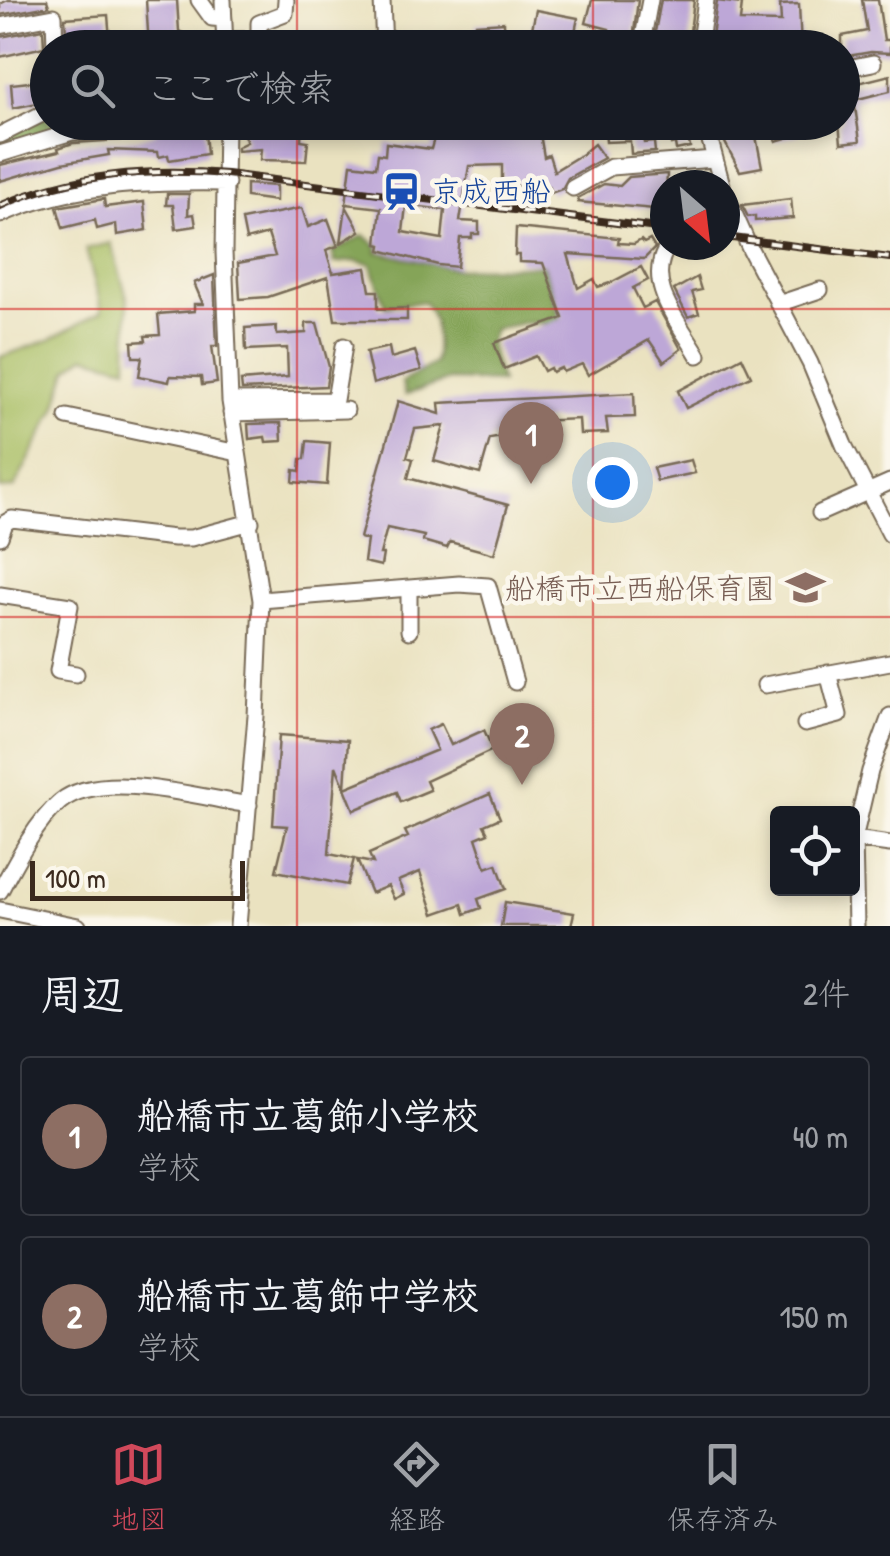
<!DOCTYPE html>
<html lang="ja">
<head>
<meta charset="utf-8">
<style>
	:root { --surface:#171b24; --page:#20242c; --text:#f1f3f6; --muted:#9ea1a6; --line:#363941; --accent:#d1495b }
	body { margin:0; font-family:"Patrick Hand","Klee One",sans-serif; background:var(--page); color:var(--text) }
	.controls { position:absolute; right:30px; bottom:30px; display:grid; overflow:hidden; border-radius:10px; box-shadow:0 5px 15px #0003 }
	.controls button { width:90px; height:90px; display:grid; place-items:center; padding:0; border:0; border-bottom:2px solid var(--line); background:var(--surface); color:var(--text); font:50px sans-serif }
	.compass { position:absolute; left:650px; top:170px; width:90px; height:90px; border-radius:50%; background:var(--surface); box-shadow:0 5px 15px #0003; rotate:152deg }
	.scale { position:absolute; left:30px; bottom:25px; width:215px; box-sizing:border-box; padding-left:10px; border:5px solid #3b2a1e; border-top:0; font-size:28px; line-height:35px; white-space:nowrap; color:#3b2a1e; -webkit-text-stroke:8px #fbf7ec; paint-order:stroke }
	.you { position:absolute; left:612px; top:482px; width:35px; height:35px; margin:-25px; border:8px solid #fff; border-radius:50%; background:#1a73e8; box-shadow:0 0 0 15px #1a73e833 }
	.badge { display:grid; place-items:center; width:65px; height:65px; border-radius:50%; background:var(--accent); color:#fff; font-size:32px; font-weight:700 }
	.pin { position:absolute; translate:-50% -82px; filter:drop-shadow(0 2px 5px #0008) }
	.pin::after { content:''; position:absolute; top:52px; width:35px; height:30px; background:inherit; clip-path:polygon(0 0,100% 0,50% 100%) }
	.list { margin:0; padding:0; list-style:none }
	h2 { display:flex; justify-content:space-between; align-items:center; height:130px; margin:0; padding:0 40px; font-size:42px }
	h2 small { font-size:32px; font-weight:400; color:var(--muted) }
	.list li { display:grid; grid-template-columns:65px 1fr auto; gap:30px; align-items:center; box-sizing:border-box; height:160px; margin:0 20px 20px; padding:0 20px; border:2px solid var(--line); border-radius:10px }
	.list b { display:block; font-size:38px; white-space:nowrap }
	.list p { margin:0; font-size:32px; white-space:nowrap; color:var(--muted) }
	.list em { font-size:32px; font-style:normal; color:var(--muted) }
	.icon { flex:none; width:55px; height:55px; fill:none; stroke:currentColor; stroke-width:2; stroke-linecap:round; stroke-linejoin:round }
	.map { position:relative; flex:none; width:890px; height:926px; overflow:hidden }
	.search { position:absolute; background:var(--surface); box-shadow:0 5px 15px #0003; left:30px; right:30px; top:30px; height:110px; display:flex; align-items:center; gap:25px; box-sizing:border-box; padding:0 35px; border-radius:55px; color:var(--muted); font-size:38px }
	.sheet { height:490px; background:var(--surface) }
	nav { display:flex; justify-content:space-around; align-items:center; box-sizing:border-box; height:140px; border-top:2px solid var(--line); background:var(--surface); font-size:28px; color:var(--muted) }
	nav a { display:grid; justify-items:center; gap:5px }
	nav .on { color:var(--accent) }
	.map>svg:first-child { display:block }
	.green { fill:#a7bd62; stroke:#717440; stroke-width:2.5 }
	.forest { fill:#85a458; stroke:#60673b; stroke-width:2.5 }
	.building { fill:#bda7d7; fill-rule:evenodd }
	.lines { fill:none; stroke-linecap:round; stroke-linejoin:round }
	.minor-casing { stroke:#786a57; stroke-width:19 }
	.minor { stroke:#fff; stroke-width:15 }
	.rail-casing { stroke:#3b2a1e; stroke-width:8 }
	.rail { stroke:#fbf7ec; stroke-width:4; stroke-dasharray:11; stroke-linecap:butt }
	.grid { fill:none; stroke:#d62828; stroke-width:2.5; stroke-opacity:0.55 }
	.labels { text-anchor:middle; dominant-baseline:central; stroke-width:9; stroke-linejoin:round; paint-order:stroke }
	.transit-label { font-size:30px; fill:#164399; stroke:#fbf7ec; text-anchor:start }
	.education-label { font-size:30px; fill:#785e54; stroke:#fbf7ec; text-anchor:end }
</style>
</head>
<body>
<div class="map">
<svg width="890" height="926" viewBox="0 0 890 926">
	<rect width="100%" height="100%" fill="#fbf7ec"/>
	<filter id="ink" filterUnits="userSpaceOnUse"><feTurbulence type="fractalNoise" baseFrequency=".01" numOctaves="2"/><feDisplacementMap in="SourceGraphic" scale="20" xChannelSelector="R" yChannelSelector="G"/><feConvolveMatrix kernelMatrix="1 2 1 2 8 2 1 2 1" color-interpolation-filters="sRGB"/></filter>
	<filter id="wash" filterUnits="userSpaceOnUse"><feTurbulence type="fractalNoise" baseFrequency=".0048" numOctaves="4" result="noise"/><feDisplacementMap in="SourceGraphic" scale="40" xChannelSelector="R" yChannelSelector="G"/><feGaussianBlur stdDeviation="2.25" result="paint"/><feColorMatrix in="noise" values="0 0 0 0 0 0 0 0 0 0 0 0 0 0 0 0 0 1.4 0 .05"/><feComposite in="paint" operator="in"/></filter>
	<g filter="url(#wash)">
		<rect width="100%" height="100%" fill="#eae2c0"/>
		<path class="green" d="M111 243 128 301 127 367 85 356 68 369 56 408 14 488 0 489V357L49 340 102 311 86 249Z"/>
		<path class="forest" d="M47 115 48 122 136 123 0 150V138Z
			M364 235 378 247 377 252 457 269 543 265 568 342 557 349 545 323H523L494 329 489 343 501 382 449 380 405 395 402 382 435 363C438 343 437 318 424 302L385 306 371 264 354 261 335 263 332 252Z"/>
		<g id="blocks">
			<path class="building" d="M8 0H47L49 6 0 15V4Z
				M146 0H177L179 31 214 48H149Z
				M592 0H638L632 48H606L609 29 586 23Z
				M661 0H694L688 48H652Z
				M862 0H878L884 40H890V53L871 52 842 57V36L867 31Z
				M717 1 742 4 740 21 781 22 780 5 799 4 801 48H723L722 44H711Z
				M536 10 578 18 573 41 531 33Z
				M108 15 110 40 72 44 71 31 66 32 65 18Z
				M504 22 505 48H477L476 24Z
				M43 29 44 47 0 57V37Z
				M890 75V91L854 100 860 141 841 143 839 122H842V87Z
				M48 80V90L37 92 38 103 13 108 11 84Z
				M162 122H204L207 154 169 160 168 155 159 157 158 152 108 150 109 155 62 163 0 181V165L59 151 58 148 73 143 137 139 156 133 157 128 162 127Z
				M238 122H302L301 140 308 141 306 161 260 160 261 149 237 151V147L247 142Z
				M522 122H538L544 157 549 155 554 171 582 154 594 144 604 158 568 178 562 189 551 193 548 186H516V181H502V165L469 166 460 221 479 222V234H472V238H460L457 267 438 265 380 250 381 245 377 244 381 208 346 204 351 164 376 167 378 154 385 155 386 143 431 149 437 127 468 132ZM406 205 445 210 442 239 403 232Z
				M624 122H643L644 143 654 142 655 152 631 154 630 141 606 142 605 131 625 130Z
				M666 122H685L690 147 676 150 675 143 671 144Z
				M780 122H794L800 134 776 141 770 128Z
				M754 126 762 167 740 171 720 133 730 128 731 130Z
				M667 174 665 210 578 202V198L604 184 620 186 629 177Z
				M246 184 276 186V201L246 197Z
				M167 194H189L188 215 194 214 196 226 176 229 173 205H166Z
				M104 199 105 207 144 202 147 230 117 235 116 224 97 229 95 220 63 228 57 207Z
				M791 199 793 218 755 221V216L748 217 742 205Z
				M346 206 360 231 341 243Z
				M302 208 308 227 328 219 338 246 326 250 333 273 366 268 370 291H378V309L407 308V320H335L328 277 268 297 240 299 238 263 275 256 268 234 246 240 242 220Z
				M516 228 619 238 618 243 634 244 641 240 644 243 650 240 655 248 644 259 568 254 578 288 594 279 598 287 610 283 641 267 648 280 633 288 643 308 655 302 681 349 664 362 649 340 588 375 582 364 563 372 561 368 552 372 550 368 544 371 536 356 504 369 494 343 563 318 543 263 519 262V255H515Z
				M214 275 217 346H212L217 383 202 385 201 377 170 376 169 382 139 376 142 357H133L132 342 146 341 145 336 160 335 158 314 194 311V304H203L194 283Z
				M697 277 701 290 692 292 699 313 688 317 674 290Z
				M306 323H317L329 367 326 386 242 390 241 381 288 377 287 348 246 350 245 328 276 326 277 335 306 333Z
				M389 347 391 358 415 351 421 370 373 384 366 352Z
				M742 357 751 376 686 408 678 391Z
				M634 393 635 417 606 418 608 433 580 434 579 419 514 422V435L490 439 480 474 434 461 444 426 415 429 407 457 413 459 408 478 508 505 494 554 450 542 447 548 423 541 424 536 387 528 380 554H383L381 566 364 562 367 540 360 538 398 401 440 414 439 403Z
				M281 423 282 441 266 442 265 437 249 439 248 424Z
				M307 441 330 443 327 485 293 482 294 470 300 471 301 459H305Z
				M691 460 695 473 657 481 653 468Z
				M441 724 451 745 484 730 493 750 426 781 430 790 401 802 397 792 354 810 345 788 437 750 428 730Z
				M279 735 348 740 345 788 336 766 329 854 354 859 347 885 276 871 287 826 273 825Z
				M490 794 500 818 484 825 488 833 476 838 486 868 497 864 506 889 478 899 481 908 465 914 462 904 434 914 420 872 398 881 404 894 394 899 388 886 371 893 357 860 373 863 369 854 408 837 405 831Z
				M505 902 574 913 571 926H501Z"/>
		</g>
	</g>
	<g filter="url(#ink)">
		<use href="#blocks" fill-opacity="0" stroke="#786a57" stroke-width="2.5"/>
		<g class="lines">
			<defs>
				<path id="minor" d="M199 0 212 18 224 19
					M223 0 225 48
					M382 0 384 48
					M0 26 54 16 55 48
					M225 40H259V23L285 13 286 0
					M642 43 650 0
					M699 48 706 0
					M842 69 873 63
					M226 122 224 252 230 401 261 600 256 716 238 926
					M705 122 722 185
					M0 135 48 111
					M0 154 72 132 133 128 147 122
					M573 188 611 167 714 159
					M725 193 750 249 810 363 844 445 890 534
					M0 215C73 183 149 182 227 183
					M669 245C642 281 679 322 698 355
					M778 304 820 290
					M230 401 335 400 344 346
					M231 413 346 410
					M67 417 238 453
					M820 513 890 482
					M0 537 5 523 12 519 174 538H191L251 522
					M409 588V631
					M0 595 70 606 58 671 76 674
					M261 600 459 584 488 586 515 682
					M765 685 890 662
					M805 724 839 715 828 673
					M854 839 890 844
					M0 891C15 863 36 822 60 802 100 768 201 798 249 805
					M0 910 78 926
					M856 926 854 839 870 771 890 716"/>
			</defs>
			<use href="#minor" class="minor-casing"/>
			<use href="#minor" class="minor"/>
			<defs>
				<path id="rail" d="M0 206C73 173 149 168 227 174L665 229
					M725 237 890 258"/>
			</defs>
			<use href="#rail" class="rail-casing"/>
			<use href="#rail" class="rail"/>
		</g>
	</g>
	<path class="grid" d="M297 0V48M593 0V48M297 122V926M593 122V926M0 309H890M0 617H890"/>
	<defs>
		<symbol id="station-bare" viewBox="-9 -9 18 18"><path d="M-3-6H3Q5-6 5-4V2Q5 4 3 4L4.5 6H3L1.5 4h-3L-3 6H-4.5L-3 4Q-5 4-5 2V-4Q-5-6-3-6ZM-3.5-4v3h7v-3ZM-3.5 1v1.5H-2V1ZM2 1v1.5H3.5V1Z" fill="#1a4fb4" stroke="#fbf7ec" stroke-width="2.5" paint-order="stroke"/></symbol>
		<symbol id="school-bare" viewBox="-9 -9 18 18"><path d="M0-5L7-2L0 1L-7-2ZM-4 1L0 2.5L4 1V4Q0 6-4 4Z" fill="#8d6e63" stroke="#fbf7ec" stroke-width="2.5" paint-order="stroke"/></symbol>
	</defs>
	<g fill-rule="evenodd">
		<use href="#station-bare" x="374" y="164" width="55" height="55"/>
		<use href="#school-bare" x="778" y="560" width="55" height="55"/>
	</g>
	<g class="labels">
		<g class="transit-label">
			<text x="431" y="191">京成西船</text>
		</g>
		<g class="education-label">
			<text x="775" y="588">船橋市立西船保育園</text>
		</g>
	</g>
</svg>
<div class="controls">
<button><svg class="icon" aria-label="locate" viewBox="0 0 24 24"><circle cx="12" cy="12" r="6"/><path d="M12 2v4M12 18v4M2 12h4M18 12h4"/></svg></button>
</div>
<svg class="compass" viewBox="-18 -18 36 36"><path d="M0-13l5 13h-10z" fill="#e53935"/><path d="M0 13l5-13h-10z" fill="#9ea1a6"/></svg>
<div class="scale">100 m</div>
<div class="you"></div>
<div class="pin badge" style="left:531px;top:484px;background:#8d6e63">1</div>
<div class="pin badge" style="left:522px;top:785px;background:#8d6e63">2</div>
<div class="search"><svg class="icon" aria-label="search" viewBox="0 0 24 24"><circle cx="10" cy="10" r="6"/><path d="M15 15l6 6"/></svg>ここで検索</div>
</div>
<section class="sheet">
<h2>周辺<small>2件</small></h2>
<ul class="list">
<li><span class="badge" style="background:#8d6e63">1</span><div><b>船橋市立葛飾小学校</b><p>学校</p></div><em>40 m</em></li>
<li><span class="badge" style="background:#8d6e63">2</span><div><b>船橋市立葛飾中学校</b><p>学校</p></div><em>150 m</em></li>
</ul>
</section>
<nav>
<a class="on"><svg class="icon" aria-label="map" viewBox="0 0 24 24"><path d="M3 6l6-2 6 2 6-2v14l-6 2-6-2-6 2zM9 4v14M15 6v14"/></svg>地図</a>
<a><svg class="icon" aria-label="directions" viewBox="0 0 24 24"><path d="M12 3l9 9-9 9-9-9zM9 14v-3h6M13 9l2 2-2 2"/></svg>経路</a>
<a><svg class="icon" aria-label="saved" viewBox="0 0 24 24"><path d="M7 4h10v16l-5-4-5 4z"/></svg>保存済み</a>
</nav>
</body>
</html>
